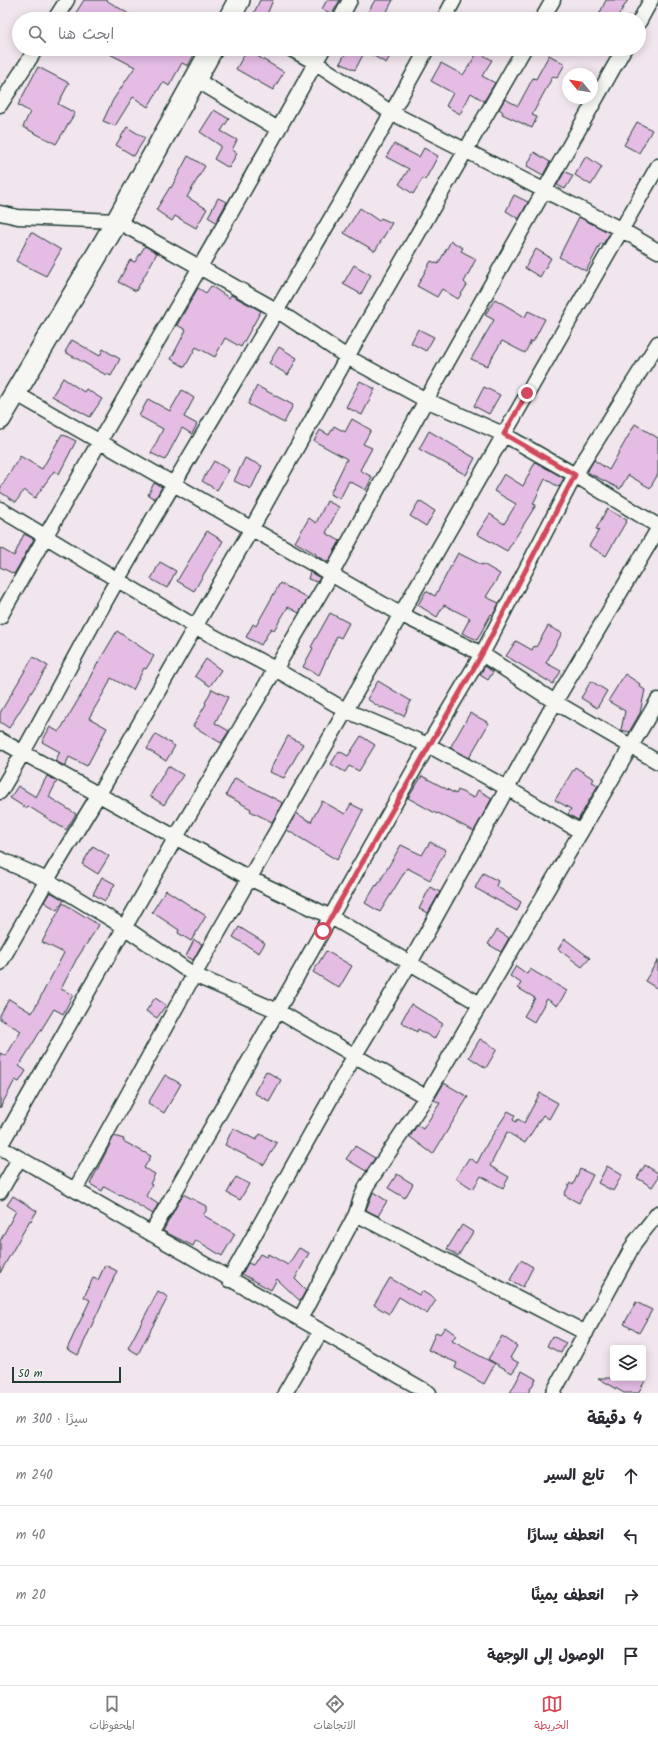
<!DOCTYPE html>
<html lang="ar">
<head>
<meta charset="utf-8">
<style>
	:root { --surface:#fff; --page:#f2f2f3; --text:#2b2b33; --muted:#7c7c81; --line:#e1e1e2; --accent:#d1495b }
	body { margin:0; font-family:Kalam,"Playpen Sans Arabic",sans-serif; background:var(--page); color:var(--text); direction:rtl }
	.controls { position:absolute; right:12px; bottom:12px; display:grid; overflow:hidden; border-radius:4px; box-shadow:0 2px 10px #0003 }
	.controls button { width:36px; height:36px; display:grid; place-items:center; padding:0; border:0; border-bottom:1px solid var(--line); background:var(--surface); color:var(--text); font:20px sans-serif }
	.compass { position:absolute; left:562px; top:68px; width:36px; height:36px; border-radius:50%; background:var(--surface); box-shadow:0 2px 10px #0003; rotate:300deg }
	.scale { position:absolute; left:12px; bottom:10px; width:109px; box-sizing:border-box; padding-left:4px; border:2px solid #1f3d34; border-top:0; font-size:11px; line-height:14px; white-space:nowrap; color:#1f3d34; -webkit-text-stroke:3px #f6f6f2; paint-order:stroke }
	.stop { position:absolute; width:12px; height:12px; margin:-9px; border:3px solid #d1495b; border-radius:50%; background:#fff }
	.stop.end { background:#d1495b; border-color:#fff; box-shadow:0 1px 4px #0008 }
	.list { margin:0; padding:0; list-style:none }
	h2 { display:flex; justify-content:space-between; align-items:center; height:52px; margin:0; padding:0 16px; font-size:17px }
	h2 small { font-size:13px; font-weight:400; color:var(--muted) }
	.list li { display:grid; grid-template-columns:26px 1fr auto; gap:12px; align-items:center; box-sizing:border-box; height:60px; padding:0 16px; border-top:1px solid var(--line) }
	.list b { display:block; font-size:15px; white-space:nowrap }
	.list em { font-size:13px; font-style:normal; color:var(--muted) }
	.icon { flex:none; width:22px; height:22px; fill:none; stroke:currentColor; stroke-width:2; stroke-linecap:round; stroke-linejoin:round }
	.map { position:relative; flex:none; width:658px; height:1393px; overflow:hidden; direction:ltr }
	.search { position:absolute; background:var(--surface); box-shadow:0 2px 10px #0003; left:12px; right:12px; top:12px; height:44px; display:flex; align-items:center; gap:10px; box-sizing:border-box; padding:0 14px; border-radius:22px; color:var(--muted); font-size:15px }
	.sheet { height:292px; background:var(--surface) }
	nav { display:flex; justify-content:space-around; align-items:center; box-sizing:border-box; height:56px; border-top:1px solid var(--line); background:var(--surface); font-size:11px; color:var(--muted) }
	nav a { display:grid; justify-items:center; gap:2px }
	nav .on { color:var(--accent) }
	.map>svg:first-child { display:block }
	.building { fill:#e4bce4; stroke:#1f3d34 }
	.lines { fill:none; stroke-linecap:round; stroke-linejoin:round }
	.street-casing { stroke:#1f3d34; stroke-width:17 }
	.secondary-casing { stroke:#1f3d34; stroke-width:24 }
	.street { stroke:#f6f6f2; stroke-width:14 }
	.secondary { stroke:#f6f6f2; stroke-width:21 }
	.route { stroke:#d1495b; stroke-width:5 }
</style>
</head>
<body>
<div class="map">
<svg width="658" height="1393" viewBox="0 0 658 1393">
	<rect width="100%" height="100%" fill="#f1e5ee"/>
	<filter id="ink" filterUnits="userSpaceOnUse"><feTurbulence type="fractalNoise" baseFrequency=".025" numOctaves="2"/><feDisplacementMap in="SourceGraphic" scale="8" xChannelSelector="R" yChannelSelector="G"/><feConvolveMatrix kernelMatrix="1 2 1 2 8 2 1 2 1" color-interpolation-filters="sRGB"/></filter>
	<g filter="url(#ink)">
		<path class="building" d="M84 0H106L137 19H72Z
			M260 0H273L265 19 253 15Z
			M327 0H340L332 14 322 9Z
			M375 0H393L383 19H364Z
			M606 0H628L616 19H597Z
			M100 49H126L135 53 138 49H146L154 54 156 49H187L195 53 188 66 182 63 169 86 163 82 148 107 133 97 115 126 103 121 113 100 135 67Z
			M348 49H394L386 63 365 51 355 70 340 63Z
			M247 50 284 72 273 90 236 69Z
			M478 52 492 60 482 76 495 83 484 101 471 93 460 114 446 106 453 93 431 81 441 63 463 75Z
			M549 55 565 64 557 78 553 76 532 115 537 117 532 128 502 114 503 112 499 109 505 99 518 106 533 78 536 79Z
			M38 67 69 83 58 104 75 113 56 144 23 127 30 112 18 105Z
			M214 110 229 119 221 131 237 140 232 150 237 153 229 168 214 159 221 146 200 132Z
			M637 122 652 130 639 153 624 145Z
			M127 127 145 138 134 156 116 145Z
			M394 144 419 157 424 148 438 156 425 180 423 178 413 194 399 184 409 169 386 157Z
			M534 152 550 162 543 175 527 166Z
			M188 156 205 166 187 197 207 209 196 228 175 216 172 221 156 210 170 187 171 188Z
			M586 156 602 167 591 185 575 175Z
			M565 171 573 176 565 189 557 185Z
			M514 195 528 202 519 219 506 211Z
			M218 198 227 202 216 222 208 217Z
			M360 208 379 221 381 218 392 223 375 251 344 233Z
			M579 217 610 233 603 244 601 243 586 271 559 257Z
			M31 232 61 250 46 276 16 261Z
			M451 241 463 248 461 251 476 259 464 282 467 285 458 299 442 289 437 297 417 286 431 261 438 264Z
			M145 246 157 253 136 291 118 282 130 260 135 262Z
			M536 249 551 258 540 277 525 268Z
			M354 265 371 275 361 294 343 284Z
			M211 286 229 298 231 295 261 311 241 347 225 338 215 357 196 347 185 367 171 359 186 330 177 325 198 288 206 293Z
			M495 299 525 317 528 311 545 319 533 342 531 341 525 353 502 341 487 366 471 359 494 320 485 315Z
			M418 329 434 337 426 351 411 343Z
			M72 340 100 356 103 349 120 359 111 376 107 374 106 375 65 352Z
			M279 347 297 358 288 375 269 363Z
			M63 378 84 392 86 389 102 399 90 417 52 396Z
			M360 381 375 389 362 415 346 407Z
			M257 386 293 405 284 423 248 404Z
			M484 387 500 395 489 414 474 406Z
			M182 390 194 398 184 417 197 424 192 434 182 428 165 460 151 453 163 429 139 416 148 399 170 411Z
			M352 419 371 430 363 444 372 448 360 470 372 477 366 490 349 481 340 499 330 494 347 459 314 441 320 430 329 435 334 426 345 432Z
			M635 424 658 438V474L650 488 628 475 620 489 587 472 594 460 609 470Z
			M429 431 475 458 466 475 419 449Z
			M62 434 76 441 59 474 54 471 35 498 24 490 16 502 0 492V489L20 456 42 469Z
			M245 458 262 466 251 489 234 481Z
			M214 461 229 470 217 490 202 481Z
			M535 462 564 478 559 487 545 479 533 504 536 505 507 551 477 534 490 514 504 524 516 504 494 491 504 474 523 486Z
			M154 483 162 487 155 499 148 495Z
			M327 501 339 507 326 533 340 541 328 562 316 556V554L295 542 309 518 316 523Z
			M419 501 435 511 426 526 410 516Z
			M607 509 627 520 606 556 589 546 599 530 596 529Z
			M207 531 223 541 194 591 177 581Z
			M24 534 34 539 14 574 0 567V548L14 556Z
			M458 553 482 565 483 564 500 574 486 597 499 603 493 615 491 614 477 640 462 633 470 618 444 605 437 617 418 605 426 591 435 596Z
			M160 562 176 571 167 588 151 579Z
			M310 572 320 578 317 582 308 579Z
			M280 583 308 598 299 613 288 607 274 630 271 628 261 645 246 637 253 624 256 626Z
			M330 613 349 623 341 638 337 636 319 675 303 667 313 648 311 647Z
			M548 626 562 633 546 663 561 671 553 684 506 656 516 641 532 650 534 646 536 647Z
			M117 631 154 656 146 669 144 668 133 690 111 678 107 687 89 718 107 728 87 766 69 757 65 766 55 761 60 752 42 742 50 727 59 732 84 690 92 673Z
			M33 657 48 666 9 728 0 722V713Z
			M206 659 221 670 210 686 195 676Z
			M485 666 493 672 488 680 480 675Z
			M625 674 640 684 639 686 645 690 640 713 629 732 621 730 625 711 608 701Z
			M378 681 411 701 404 716 382 707 381 708 367 699Z
			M591 681 607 691 597 708 581 698Z
			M212 689 228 697 215 723 229 731 221 743 193 726 206 704 205 703Z
			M470 713 489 723 469 758 450 748Z
			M156 734 175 746 166 761 147 749Z
			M288 736 303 744 284 778 269 772Z
			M361 736 375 745 359 771 349 766 345 772 331 764 339 751 348 756Z
			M168 766 183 775 164 805 150 796Z
			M575 767 594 779 592 782 598 785 578 820 568 814 571 809 555 800Z
			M47 776 57 781 49 797 76 814 66 830 28 806 26 808 10 798 18 786 36 797Z
			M422 776 456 794 458 790 474 798 478 790 492 798 474 831 438 813 437 814 408 798Z
			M235 778 283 803 272 822 250 811 251 809 226 795Z
			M322 801 345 814 351 804 363 810 337 860 287 830 296 813 311 822Z
			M430 842 446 850 430 880 407 868 380 912 365 903 376 885 377 886 401 845 422 855Z
			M93 846 109 856 98 874 82 864Z
			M483 873 498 881 496 886 521 902 517 911 475 888Z
			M102 877 115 884 105 901 93 894Z
			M430 887 440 892 428 913 419 909Z
			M166 890 206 916 191 941 178 933 179 930 152 912Z
			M50 892 64 900 57 910 44 902Z
			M63 903 99 925 76 960 61 989 73 995 63 1014 54 1009 19 1066 26 1071 19 1082 15 1080 0 1108V1053L6 1056 21 1031 0 1019V1015L9 999 32 1013 64 953 42 942Z
			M239 927 265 943 259 953 233 937Z
			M497 930 509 938 501 952 488 944Z
			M565 939 590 958 582 967 558 949Z
			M194 940 202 944 193 960 186 956Z
			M326 951 352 966 339 988 313 972Z
			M658 960V989L645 981Z
			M516 966 527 974 530 969 567 991 557 1006 547 999 534 1022 524 1016 535 998 518 988 521 983 510 976Z
			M155 998 166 1005 157 1018 146 1011Z
			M411 1004 443 1024 434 1039 418 1029 417 1032 401 1022Z
			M480 1039 497 1049 486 1068 469 1057Z
			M266 1071 281 1080 269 1101 254 1093Z
			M165 1075 181 1084 164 1113 148 1103Z
			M444 1083 468 1097 433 1154 410 1137 417 1125 423 1129 440 1103 434 1100Z
			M540 1093 558 1103 549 1119 543 1115 525 1143 507 1132 490 1166 509 1177 503 1188 481 1176 473 1189 456 1178 469 1158 477 1163 488 1142 508 1111 515 1115 513 1120 516 1122 518 1119 524 1123Z
			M233 1128 256 1140 260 1134 277 1143 264 1165 225 1145Z
			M114 1136 124 1139 123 1141 151 1156 144 1168 155 1174 150 1184 152 1185 146 1196 158 1204 153 1214 120 1194 119 1195 104 1187 102 1191 90 1184Z
			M355 1146 375 1158 366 1171 346 1159Z
			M645 1165 658 1173V1178L652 1187 637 1178Z
			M607 1166 622 1175 613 1191 598 1183Z
			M580 1169 593 1175 579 1203 564 1195 570 1183 573 1185Z
			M397 1174 413 1184 405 1198 388 1188Z
			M236 1177 249 1184 240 1200 227 1193Z
			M373 1192 387 1201 378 1216 366 1210Z
			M183 1194 206 1206V1211L203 1215 235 1234 222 1256 196 1240 193 1246 163 1231Z
			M13 1196 37 1211 31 1221 30 1220 0 1273V1241L16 1211 7 1205Z
			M462 1225 473 1232 458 1256 447 1249Z
			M299 1248 309 1253 295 1279 306 1290 300 1301 277 1279 271 1290 242 1274 248 1263 253 1265 260 1254 266 1257 268 1254 288 1265Z
			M521 1260 533 1267 523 1287 510 1280Z
			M105 1265 117 1271 78 1355 67 1349 90 1300 84 1297 93 1278 98 1280Z
			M390 1278 419 1295 422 1291 436 1300 427 1314 399 1297 389 1314 374 1305Z
			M158 1291 168 1297 138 1354 128 1348Z
			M636 1302 652 1310 639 1333 624 1324Z
			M445 1327 456 1335 452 1341 495 1364 484 1384 455 1368 457 1363 428 1350 436 1332 440 1334Z
			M502 1336 517 1346 510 1358 519 1363 512 1373 488 1359Z
			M552 1336 566 1343 561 1353 547 1346Z
			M522 1371 536 1379 528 1393H510Z
			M598 1378H647L638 1393H624Z"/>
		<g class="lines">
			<defs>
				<path id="street" d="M55 19 67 0
					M340 19 350 0
					M444 19 454 0
					M542 19 553 0
					M639 22 651 0
					M291 49 316 63 392 113 622 230 658 251
					M195 79 278 129
					M0 105 36 49
					M0 213 18 217 117 221 278 311 347 357 426 400 503 434 575 475 658 526
					M15 393 402 615 482 654 555 702 658 762
					M0 509 194 626 275 669 347 711 428 745 507 788 581 832
					M0 617C106 427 218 240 323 49
					M0 740 249 878 331 917 480 1004
					M0 792C42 722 78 648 119 577 221 401 329 228 427 49
					M0 859 47 880 124 927 194 975 278 1011 426 1097
					M0 963 47 880 99 794 252 528 347 357 524 49
					M0 1146 176 837 331 575 426 400 624 49
					M0 1147 429 1393
					M75 1190 194 975 658 166
					M0 1192 19 1159
					M356 1214 586 1333
					M151 1234 428 745 482 654 575 475 658 343
					M229 1280 355 1055 410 963 555 702 658 529
					M300 1319 356 1214 361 1198 367 1185 426 1097 658 700
					M285 1393 321 1331
					M553 1393 635 1242 658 1213"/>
				<path id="secondary" d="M229 19 239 0
					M0 419 117 221 212 49"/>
			</defs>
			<use href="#street" class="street-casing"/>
			<use href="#secondary" class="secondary-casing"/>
			<use href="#street" class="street"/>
			<use href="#secondary" class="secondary"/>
		</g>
	</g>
	<g class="lines" filter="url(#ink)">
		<path class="route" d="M323 931 482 654 575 475 504 434 527 393"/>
	</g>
</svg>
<div class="controls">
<button><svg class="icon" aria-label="layers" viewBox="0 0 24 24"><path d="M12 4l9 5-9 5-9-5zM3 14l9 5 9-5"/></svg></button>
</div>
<svg class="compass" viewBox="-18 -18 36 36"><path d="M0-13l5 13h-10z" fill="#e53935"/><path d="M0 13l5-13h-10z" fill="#7c7c81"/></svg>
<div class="scale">50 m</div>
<div class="stop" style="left:323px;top:931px"></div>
<div class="stop end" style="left:527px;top:393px"></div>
<div class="search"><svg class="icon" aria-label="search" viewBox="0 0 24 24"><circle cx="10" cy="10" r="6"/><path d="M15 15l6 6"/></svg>ابحث هنا</div>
</div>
<section class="sheet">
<h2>4 دقيقة<small>سيرًا · 300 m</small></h2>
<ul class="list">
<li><svg class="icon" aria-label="ahead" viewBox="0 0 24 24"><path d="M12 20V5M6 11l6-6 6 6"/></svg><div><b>تابع السير</b></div><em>240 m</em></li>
<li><svg class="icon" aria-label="left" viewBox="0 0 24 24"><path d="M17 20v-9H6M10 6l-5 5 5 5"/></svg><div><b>انعطف يسارًا</b></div><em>40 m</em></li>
<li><svg class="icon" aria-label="right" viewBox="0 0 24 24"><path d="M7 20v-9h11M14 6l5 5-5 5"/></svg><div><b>انعطف يمينًا</b></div><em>20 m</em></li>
<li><svg class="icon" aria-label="arrive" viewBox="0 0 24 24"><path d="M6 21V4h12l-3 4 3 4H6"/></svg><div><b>الوصول إلى الوجهة</b></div></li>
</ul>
</section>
<nav>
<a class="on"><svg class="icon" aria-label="map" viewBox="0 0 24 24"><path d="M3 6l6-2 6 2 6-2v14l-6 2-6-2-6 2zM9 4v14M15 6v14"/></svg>الخريطة</a>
<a><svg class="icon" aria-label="directions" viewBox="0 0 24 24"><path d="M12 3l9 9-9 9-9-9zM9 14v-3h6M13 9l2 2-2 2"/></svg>الاتجاهات</a>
<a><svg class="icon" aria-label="saved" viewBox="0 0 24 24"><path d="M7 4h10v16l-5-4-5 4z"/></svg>المحفوظات</a>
</nav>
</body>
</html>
